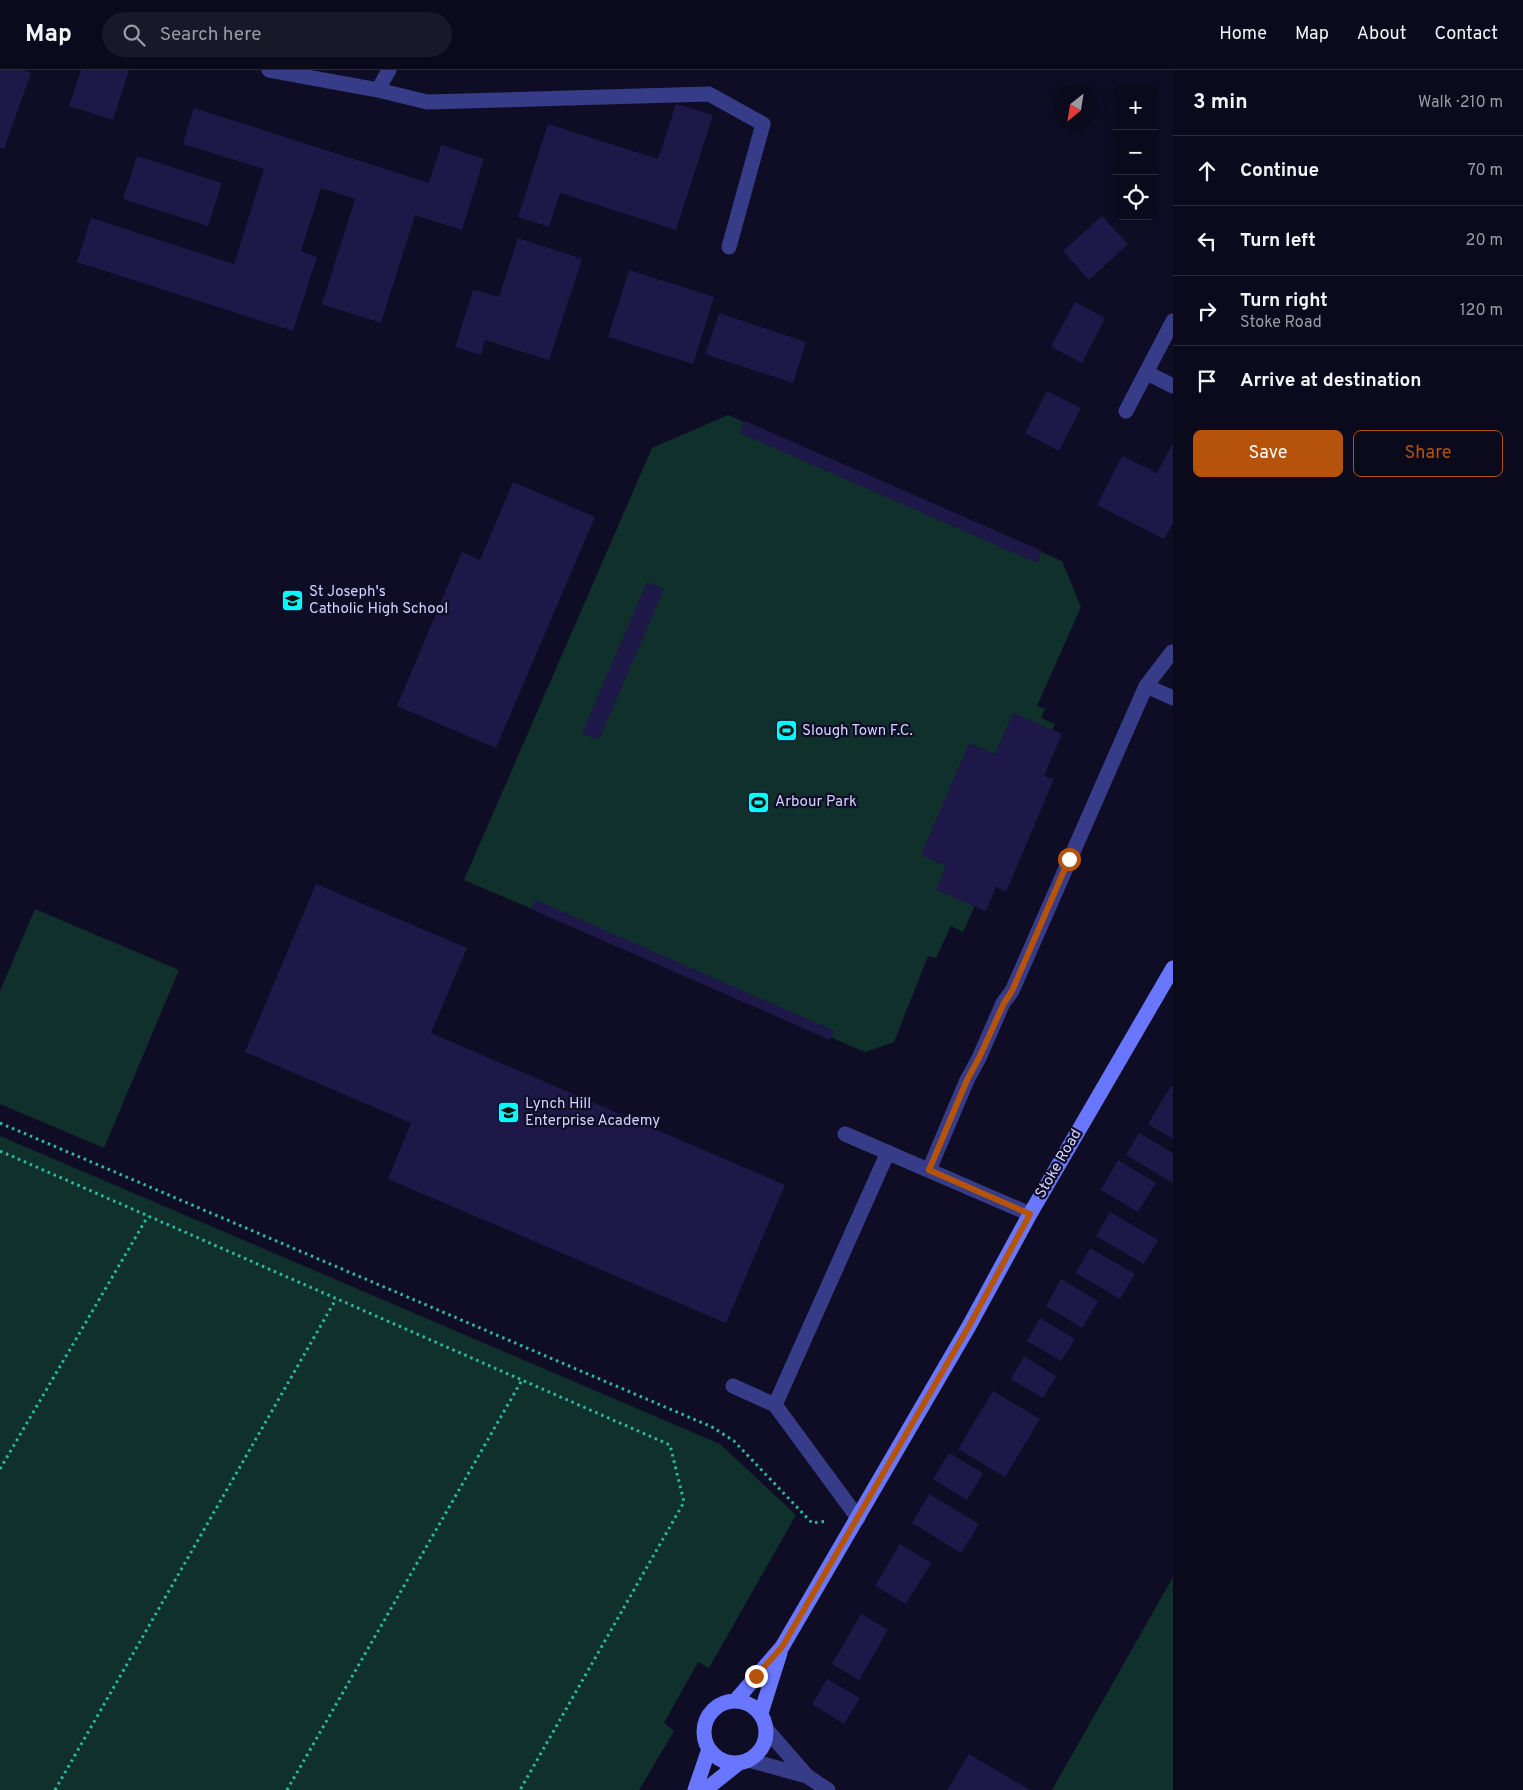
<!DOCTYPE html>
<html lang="en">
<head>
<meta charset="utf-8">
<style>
	:root { --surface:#0b0a1c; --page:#191829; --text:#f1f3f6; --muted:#9a9aa3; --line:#2b2b3b; --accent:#b45309 }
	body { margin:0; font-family:Overpass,sans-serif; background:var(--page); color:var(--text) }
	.controls { position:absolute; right:15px; top:15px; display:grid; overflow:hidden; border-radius:8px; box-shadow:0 2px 8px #0003 }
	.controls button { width:45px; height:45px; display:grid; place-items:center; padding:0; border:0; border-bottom:1px solid var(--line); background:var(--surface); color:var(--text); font:25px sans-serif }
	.compass { position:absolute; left:1053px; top:15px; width:45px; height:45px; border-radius:50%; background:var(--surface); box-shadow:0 2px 8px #0003; rotate:210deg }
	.stop { position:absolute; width:15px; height:15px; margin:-11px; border:4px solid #b45309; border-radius:50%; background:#fff }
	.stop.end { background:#b45309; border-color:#fff; box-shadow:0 1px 5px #0008 }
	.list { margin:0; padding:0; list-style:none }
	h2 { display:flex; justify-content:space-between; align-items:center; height:65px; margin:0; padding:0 20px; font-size:21px }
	h2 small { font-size:16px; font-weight:400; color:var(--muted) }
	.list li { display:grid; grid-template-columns:32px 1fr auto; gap:15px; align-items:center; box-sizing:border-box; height:70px; padding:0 20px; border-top:1px solid var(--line) }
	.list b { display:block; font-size:19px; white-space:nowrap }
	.list p { margin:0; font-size:16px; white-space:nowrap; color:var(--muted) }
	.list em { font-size:16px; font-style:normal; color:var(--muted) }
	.actions { display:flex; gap:10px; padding:15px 20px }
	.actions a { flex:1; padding:11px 0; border:1px solid var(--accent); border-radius:8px; text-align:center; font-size:18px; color:var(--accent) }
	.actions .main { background:var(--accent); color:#fff }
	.icon { flex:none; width:28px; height:28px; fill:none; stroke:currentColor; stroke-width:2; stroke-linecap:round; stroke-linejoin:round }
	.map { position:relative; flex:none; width:1173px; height:1720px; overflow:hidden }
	header { display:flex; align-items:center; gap:30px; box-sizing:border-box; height:70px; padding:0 25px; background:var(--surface); border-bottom:1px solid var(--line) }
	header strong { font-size:24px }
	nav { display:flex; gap:28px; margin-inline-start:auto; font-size:18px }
	.search { width:350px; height:45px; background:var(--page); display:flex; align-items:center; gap:12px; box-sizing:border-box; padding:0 18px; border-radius:28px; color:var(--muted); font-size:19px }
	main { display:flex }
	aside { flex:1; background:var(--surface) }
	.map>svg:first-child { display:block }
	.green { fill:#10302b }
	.building { fill:#1d1847 }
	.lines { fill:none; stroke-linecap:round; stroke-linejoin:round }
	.path { stroke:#28bda3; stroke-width:3; stroke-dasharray:2.5 4; stroke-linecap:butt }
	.lane { stroke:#363c87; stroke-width:15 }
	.street { stroke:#363c87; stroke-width:15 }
	.secondary { stroke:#6976ff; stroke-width:15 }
	.route { stroke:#b45309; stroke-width:6 }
	.labels { text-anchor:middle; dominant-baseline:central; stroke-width:4.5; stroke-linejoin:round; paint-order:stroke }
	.poi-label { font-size:15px; fill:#d2d2ff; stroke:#0f0d25; text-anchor:start }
	.street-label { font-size:15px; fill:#d2d2ff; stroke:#0f0d25 }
</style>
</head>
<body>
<header>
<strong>Map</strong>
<div class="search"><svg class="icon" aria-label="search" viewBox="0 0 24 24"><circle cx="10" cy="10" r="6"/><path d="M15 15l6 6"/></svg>Search here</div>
<nav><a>Home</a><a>Map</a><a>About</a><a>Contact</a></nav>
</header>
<main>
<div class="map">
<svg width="1173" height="1720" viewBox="0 0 1173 1720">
	<rect width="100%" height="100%" fill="#0f0d25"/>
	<path class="green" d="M728 345 1062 491 1081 537 1037 636 1045 639 1041 648 1055 654 963 862 951 856 936 888 928 886 894 972 865 982 464 810 652 378Z
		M35 839 179 900 104 1078 0 1034V921Z
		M0 1066 720 1374 796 1445 709 1598 698 1592 664 1653 674 1661 639 1720H0Z
		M1173 1507V1720H1052Z"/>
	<path class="building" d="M0 0H24L31 3 4 79 0 77Z
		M81 0H129L113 50 69 36Z
		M676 34 713 45 676 160 560 123 549 157 518 147 548 54 658 89Z
		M194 38 429 113 441 75 484 89 462 160 415 145 381 253 322 234 355 129 321 118 301 181 317 187 293 261 77 192 91 148 234 194 264 99 183 74Z
		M137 86 222 113 208 156 123 129Z
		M1102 146 1128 174 1089 210 1063 181Z
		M518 168 582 189 549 290 485 270 481 285 455 277 473 220 499 227Z
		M629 200 714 227 693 294 608 267Z
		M1075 232 1105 248 1082 293 1051 277Z
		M719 243 806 272 793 313 705 284Z
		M1047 321 1081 338 1059 381 1025 363Z
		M745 351 1042 481 1037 493 740 363Z
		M1173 373V453L1164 469 1097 435 1122 386 1157 403Z
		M513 412 595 447 496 678 397 636 462 482 480 490Z
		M647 512 664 519 599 670 582 663Z
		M1013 643 1062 664 1044 706 1054 709 1006 822 996 817 986 841 936 820 946 796 921 785 969 673 995 684Z
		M316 814 467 878 431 963 785 1115 726 1253 388 1109 411 1053 245 982Z
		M536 830 835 961 830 970 531 839Z
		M1171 1016 1173 1017V1069L1148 1054Z
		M1139 1063 1173 1083V1113L1126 1085Z
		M1118 1090 1156 1113 1138 1142 1101 1120Z
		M1110 1142 1158 1170 1144 1194 1096 1166Z
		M1090 1178 1135 1204 1120 1229 1076 1203Z
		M1061 1209 1098 1231 1082 1258 1046 1236Z
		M1040 1248 1075 1269 1061 1291 1027 1271Z
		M1024 1286 1056 1306 1043 1328 1011 1309Z
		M993 1321 1040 1349 1005 1407 958 1379Z
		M949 1383 983 1403 967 1430 933 1409Z
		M929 1424 979 1454 961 1483 912 1453Z
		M900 1474 931 1493 906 1534 875 1516Z
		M861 1544 888 1560 859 1610 832 1594Z
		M827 1609 860 1628 844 1654 812 1634Z
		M969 1684 1030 1720H947Z"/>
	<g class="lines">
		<path class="path" d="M0 1053 712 1357 734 1371 812 1453 828 1451
			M0 1081 670 1375 684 1432 520 1720
			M0 1399 148 1146
			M55 1720 336 1229
			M287 1720 522 1310"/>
		<path class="lane" d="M269 0 378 20 389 0
			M378 20 427 32 709 24 763 54 729 177
			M1146 616 1173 628
			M845 1064 1030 1144
			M929 1100 967 1010 979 988 1003 933 1012 921 1146 616 1172 582
			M733 1316 775 1335
			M858 1448 775 1335 888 1082"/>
		<path class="street" d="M1147 303 1173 316
			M1126 341 1173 251
			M767 1660 807 1706
			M748 1690 807 1706 828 1720"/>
		<path class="secondary" d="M736 1630 782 1577 969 1256 1030 1144 1173 898
			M704 1662a31 31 0 1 1 62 0a31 31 0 1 1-62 0Z
			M761 1643 780 1583
			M695 1720 709 1679
			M705 1720 739 1693"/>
	</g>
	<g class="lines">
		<path class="route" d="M756 1606 782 1577 969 1256 1030 1144 929 1100 967 1010 979 988 1004 933 1012 921 1069 789"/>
	</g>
	<defs>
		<symbol id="school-square" viewBox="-11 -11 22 22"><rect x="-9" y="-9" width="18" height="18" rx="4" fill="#00fdfa" stroke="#0f0d25"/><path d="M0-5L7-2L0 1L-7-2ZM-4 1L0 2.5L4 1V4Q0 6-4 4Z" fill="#111"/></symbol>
		<symbol id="stadium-square" viewBox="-11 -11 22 22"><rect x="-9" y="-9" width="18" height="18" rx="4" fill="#00fdfa" stroke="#0f0d25"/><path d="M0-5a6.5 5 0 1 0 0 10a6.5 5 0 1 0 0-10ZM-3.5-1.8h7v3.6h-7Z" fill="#111"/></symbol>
	</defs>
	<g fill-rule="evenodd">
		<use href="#school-square" x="280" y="518" width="25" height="25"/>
		<use href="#stadium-square" x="774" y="648" width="25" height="25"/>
		<use href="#stadium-square" x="746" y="720" width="25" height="25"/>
		<use href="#school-square" x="496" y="1030" width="25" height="25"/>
	</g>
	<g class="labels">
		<g class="poi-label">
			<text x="309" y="522">St Joseph's<tspan x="309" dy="17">Catholic High School</tspan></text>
			<text x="802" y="661">Slough Town F.C.</text>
			<text x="775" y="732">Arbour Park</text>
			<text x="525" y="1034">Lynch Hill<tspan x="525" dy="17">Enterprise Academy</tspan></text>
		</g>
		<g class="street-label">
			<text transform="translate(1059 1094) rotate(-60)">Stoke Road</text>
		</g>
	</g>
</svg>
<div class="controls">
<button>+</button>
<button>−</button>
<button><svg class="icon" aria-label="locate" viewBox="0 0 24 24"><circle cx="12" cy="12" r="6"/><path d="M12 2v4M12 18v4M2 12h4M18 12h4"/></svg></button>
</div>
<svg class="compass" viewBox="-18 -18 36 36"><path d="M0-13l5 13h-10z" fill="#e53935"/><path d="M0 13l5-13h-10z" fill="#9a9aa3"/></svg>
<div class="stop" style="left:1069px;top:789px"></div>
<div class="stop end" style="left:756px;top:1606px"></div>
</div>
<aside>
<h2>3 min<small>Walk · 210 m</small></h2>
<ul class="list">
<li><svg class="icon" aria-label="ahead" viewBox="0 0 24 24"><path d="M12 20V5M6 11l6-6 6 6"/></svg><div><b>Continue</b></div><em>70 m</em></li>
<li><svg class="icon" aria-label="left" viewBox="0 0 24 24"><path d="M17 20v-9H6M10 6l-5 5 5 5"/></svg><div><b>Turn left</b></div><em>20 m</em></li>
<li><svg class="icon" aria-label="right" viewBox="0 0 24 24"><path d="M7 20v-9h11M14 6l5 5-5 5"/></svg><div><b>Turn right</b><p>Stoke Road</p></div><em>120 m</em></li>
<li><svg class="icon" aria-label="arrive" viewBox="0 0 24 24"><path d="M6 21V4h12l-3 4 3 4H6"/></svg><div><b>Arrive at destination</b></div></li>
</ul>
<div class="actions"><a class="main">Save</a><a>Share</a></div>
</aside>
</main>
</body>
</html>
